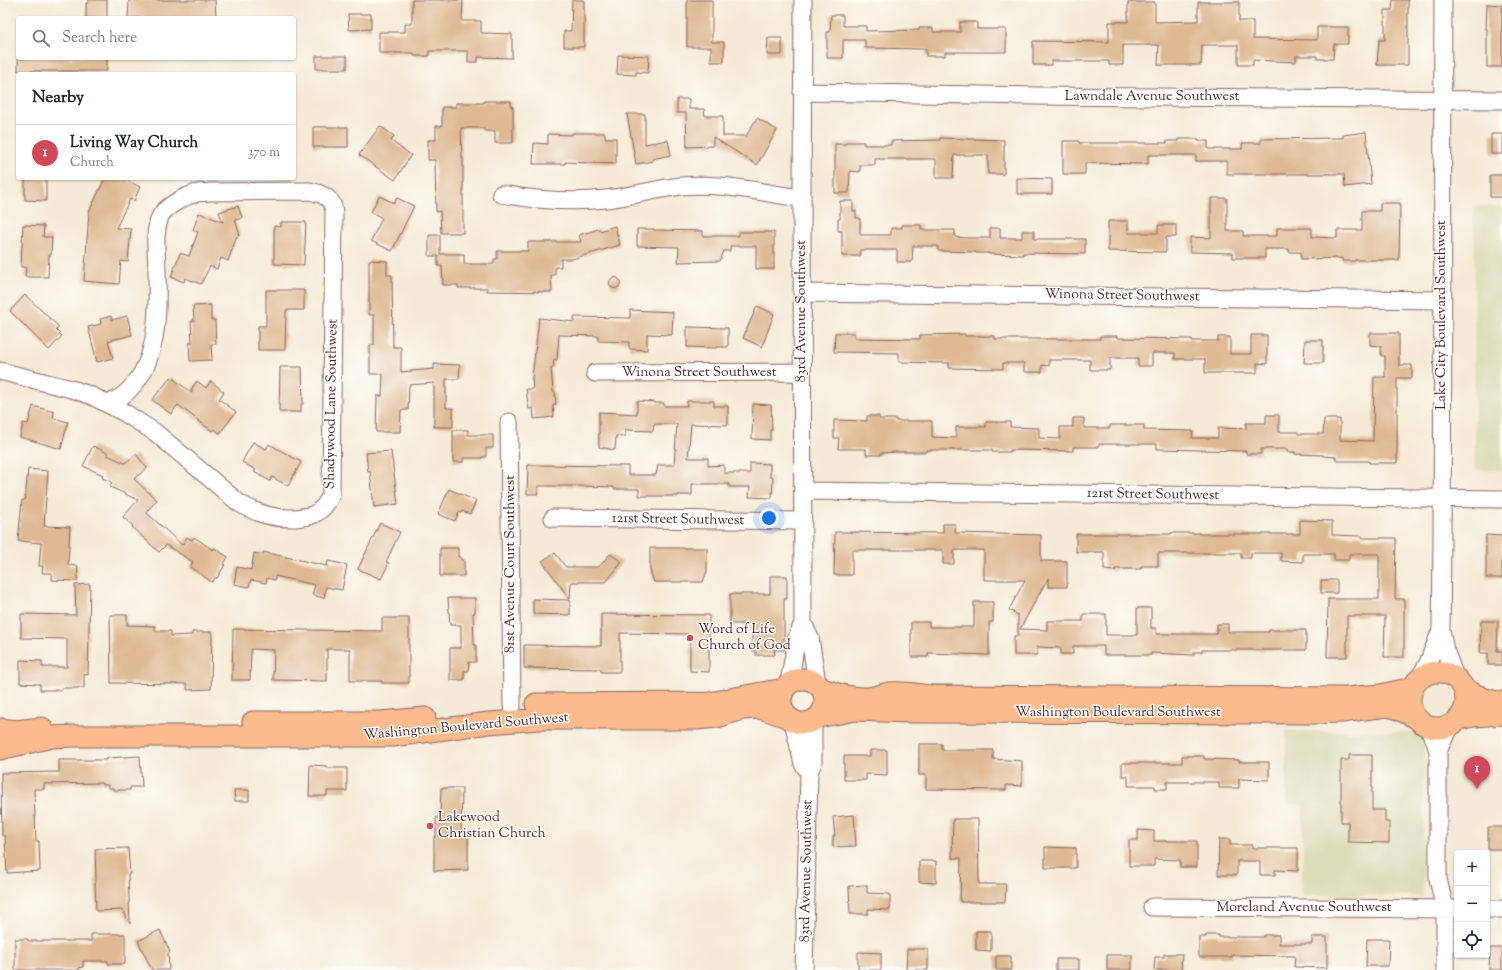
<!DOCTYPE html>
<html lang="en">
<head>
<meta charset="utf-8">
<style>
	:root { --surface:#fff; --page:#f2f2f3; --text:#1f2937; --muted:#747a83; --line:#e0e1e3; --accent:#d1495b }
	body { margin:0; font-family:"Sorts Mill Goudy",serif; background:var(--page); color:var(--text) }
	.controls { position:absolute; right:12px; bottom:12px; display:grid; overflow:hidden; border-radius:4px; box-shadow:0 1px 3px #0004 }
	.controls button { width:36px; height:36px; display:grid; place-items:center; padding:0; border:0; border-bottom:1px solid var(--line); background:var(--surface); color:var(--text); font:20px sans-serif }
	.you { position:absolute; left:769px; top:518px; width:14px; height:14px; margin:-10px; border:3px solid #fff; border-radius:50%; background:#1a73e8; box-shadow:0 0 0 6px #1a73e833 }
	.badge { display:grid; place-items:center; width:26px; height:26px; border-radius:50%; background:var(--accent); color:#fff; font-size:13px; font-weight:700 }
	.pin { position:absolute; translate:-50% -33px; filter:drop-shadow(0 1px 2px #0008) }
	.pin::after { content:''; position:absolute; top:21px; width:14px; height:12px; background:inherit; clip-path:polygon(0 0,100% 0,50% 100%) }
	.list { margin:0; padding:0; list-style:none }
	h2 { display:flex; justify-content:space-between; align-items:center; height:52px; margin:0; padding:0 16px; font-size:17px }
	h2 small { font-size:13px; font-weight:400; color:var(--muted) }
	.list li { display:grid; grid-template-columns:26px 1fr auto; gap:12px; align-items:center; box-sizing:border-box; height:56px; padding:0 16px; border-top:1px solid var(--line) }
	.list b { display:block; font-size:15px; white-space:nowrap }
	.list p { margin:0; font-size:13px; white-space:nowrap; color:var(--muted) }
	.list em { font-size:13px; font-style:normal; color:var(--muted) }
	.icon { flex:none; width:22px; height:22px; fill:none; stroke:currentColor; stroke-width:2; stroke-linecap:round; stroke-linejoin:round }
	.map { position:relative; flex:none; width:1502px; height:970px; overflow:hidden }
	.search { position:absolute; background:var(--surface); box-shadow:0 1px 3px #0004; left:16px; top:16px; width:280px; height:44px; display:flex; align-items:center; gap:10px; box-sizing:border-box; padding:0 14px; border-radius:4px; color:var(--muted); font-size:15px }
	.panel { position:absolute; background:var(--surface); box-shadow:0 1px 3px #0004; left:16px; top:72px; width:280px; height:108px; border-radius:4px }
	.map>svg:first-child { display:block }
	.built { fill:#deddbb }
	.building { fill:#deb993 }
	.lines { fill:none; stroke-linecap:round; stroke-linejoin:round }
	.minor-casing { stroke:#866666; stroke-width:19 }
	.major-casing { stroke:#866666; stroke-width:23 }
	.minor { stroke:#fff; stroke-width:17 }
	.major { stroke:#fbbb8d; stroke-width:21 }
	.poi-dot { fill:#d1495b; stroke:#fdfcf7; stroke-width:1.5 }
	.labels { text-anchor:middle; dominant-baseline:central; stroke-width:3; stroke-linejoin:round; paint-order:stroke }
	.street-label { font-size:14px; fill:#4a1f2b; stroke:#fdfcf7 }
	.poi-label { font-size:14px; fill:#4a1f2b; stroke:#fdfcf7; text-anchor:start }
</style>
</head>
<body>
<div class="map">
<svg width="1502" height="970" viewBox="0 0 1502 970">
	<rect width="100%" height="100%" fill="#fdfcf7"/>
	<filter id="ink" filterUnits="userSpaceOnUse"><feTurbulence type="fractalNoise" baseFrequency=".025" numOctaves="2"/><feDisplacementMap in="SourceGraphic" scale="8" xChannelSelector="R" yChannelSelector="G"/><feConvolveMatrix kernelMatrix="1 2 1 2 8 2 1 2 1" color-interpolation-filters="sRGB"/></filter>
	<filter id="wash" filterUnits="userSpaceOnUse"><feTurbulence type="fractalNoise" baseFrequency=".012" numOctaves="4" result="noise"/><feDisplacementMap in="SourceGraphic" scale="16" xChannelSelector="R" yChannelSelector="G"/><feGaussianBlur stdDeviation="0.9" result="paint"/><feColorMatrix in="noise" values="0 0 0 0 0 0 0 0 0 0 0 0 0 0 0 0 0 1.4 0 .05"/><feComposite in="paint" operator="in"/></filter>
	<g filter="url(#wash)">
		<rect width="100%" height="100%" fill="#f5ead5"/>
		<path class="built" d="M1474 206H1502V470H1475Z
			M1286 731 1424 732 1423 896 1302 895 1303 805 1286 804Z"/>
		<g id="blocks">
			<path class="building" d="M88 0H107V18H86V3H88Z
				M129 0H215L216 18H128Z
				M412 0H463L462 21H481V33L512 34V58L478 57V62H468V51H429V56H414V53H379V32H405V24H412Z
				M572 0H584V47H564V31H571Z
				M687 0H712V42H724V62H711V47H687Z
				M1393 0H1408V65H1377L1379 40H1385V10H1392Z
				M1128 2H1155V22L1198 21V2H1239V21H1253V39L1317 40V27H1348V44H1334L1333 59H1317V56H1296V62L1253 60V65H1238V45H1202L1201 65H1158L1159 45H1123V65H1109V61H1051V65H1033V41L1109 42V22H1128Z
				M1487 4 1502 5V67H1487V29H1486Z
				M348 14H371V29L349 30Z
				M831 15H843V26H866V31L919 30V28H933V32H960V22H977V29H1006V52H945V56H926V49L865 48V40H843V58H827V32H830Z
				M768 38H782V55H767Z
				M618 55 649 56 648 73 636 72V75L617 74Z
				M316 56H347V69H316Z
				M18 58H107V71H18Z
				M677 99H689V109H704L705 116H723V136H746L757 118 777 130 757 165 713 137V146L687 147 686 113H677Z
				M484 101H511V107H513V143H495V131H484V128H461L462 158H463V233H441L440 211 436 212 435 160H428V140H436V126H442V107H456V103H484Z
				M627 114H645V144L668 140 671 155 652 159 653 161 636 164Z
				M380 126 394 136 391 141 411 155 395 180 359 155Z
				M313 127H348V147H313Z
				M1366 132 1371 184 1345 187 1344 174H1227V161H1196V155H1148V164L1085 163V174H1063V141H1079V143H1167V141H1178V139H1198V141H1208V149H1242V143H1261V139L1343 138V135Z
				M572 133H605V138H616V164L565 162V164H533L534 143 548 144V134L572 135Z
				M1491 134H1502V154H1491Z
				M940 138 1004 140V174H988V155H954L953 178H936V159H875V165H860V172L850 171 849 193H835V144H846V142H864V145H891V141L940 140Z
				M1490 175H1502V197H1490Z
				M25 178H46V201L25 200Z
				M105 178H122L140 187 134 201 130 199 116 228 131 229 128 262 121 261 119 284 84 281 89 212Z
				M1017 178 1052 179V194H1017Z
				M379 196 394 203 397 198 414 206 392 251 371 241 382 218 371 212Z
				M1211 198H1227V231H1243V236H1277V228H1312V237L1337 238V230H1362V211H1380V203H1400L1399 260H1355V261H1342V258L1301 259V252H1289V249H1265V258H1233V253L1190 252V237L1211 238Z
				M840 201H853V211H856V218H860V235H891V228H902V225H921V230H955V237L968 238H990V228H1000V238H1022V231H1034V239H1085V254L1023 253V255L989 254V253H976V252L938 251V246H913L912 262H897V250H860V256H842V231H838V219H840Z
				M238 206 242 218 235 220 240 235 237 236 228 261 221 258 217 269 210 266 201 284 185 278 184 282 171 277 180 253 189 256 198 232 193 230 199 213 223 222 219 212Z
				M1108 221H1128V233H1158V225H1176V237H1166V252L1108 251Z
				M281 222H306L304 265 274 264V226L281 227Z
				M23 225 44 226 43 237H52L51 255H49L48 277H25L26 267H21Z
				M615 226 620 245 572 259H561V267H555V275H551L552 292 487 291V288H458V285H443L442 266H438V256H429V235H440V254H464V264H494V259H497V251H528V242H581L579 235 599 229 600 231Z
				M637 229H654V230L703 231V236H739V232H774V269H756V246H730V251H724L720 261 678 262 679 247 637 246Z
				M369 260 387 261V275H392L393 347H401V372L434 369V364L460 365 459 379H446V408H453V427H434V383L409 385 408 410H401L400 432H376L377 396H382L383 374H370V345H374V315H369Z
				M609.5 283a5.5 5.5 0 1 1 11 0a5.5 5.5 0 1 1-11 0Z
				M266 290H304V310H286L285 350H258V326H266Z
				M25 295 59 327 56 330 62 336 49 350 10 311Z
				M211 305V320H215L216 344H211L212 360 190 361 189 343H192L191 321H194L193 306Z
				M757 306 774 314 762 347 743 338Z
				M630 310 673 312 672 335 647 334V350L629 349V342L598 341V336L559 335 557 360 554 359 553 368H551L553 392H555L556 405H553L554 417 534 419 533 408 529 409 528 404 526 389H533L532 378 539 318 574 322V317L630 318Z
				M111 316 112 320 127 316 132 335 108 341 113 358 97 362 88 327 101 324 100 319Z
				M687 327 728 328V347H716V348L687 347Z
				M835 333H854V338L920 339V335L965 334V336H995V339H1100V336H1117V338L1192 339V341H1218V337H1230V354H1251V335H1267V364L1257 363V373H1205V359H1175V353H1152V366H1138V358H1110V370H1090V360H1049V366L1042 365V372H1024V363H1003V369L949 368V363L899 362V353L834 352Z
				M1370 333H1399V365H1412V378H1397V463H1369V461H1336V457L1323 456V455L1295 454V452H1287V449H1261V454H1246V451L1157 449V444H1099V447H1073V451L1010 450V452H992V450H926V452H896L881 453V455H866V449H838L839 438H834V420L867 421V416H879V419H896V421H932V437L956 438V427H986V422H1010V427L1039 428V438L1060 439V427H1073V418H1084V428H1110V425H1144V430L1193 431 1192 438H1218V428L1246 429V423H1266V415H1279V432H1298V434H1323L1324 419H1340V440L1373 441 1374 377H1385V356H1381V346L1370 345Z
				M1305 340H1323V363H1304Z
				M280 367H302L303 404H301V412H279Z
				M171 377 192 393V388L197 381 206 388 211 381 224 392 219 399 236 412 220 433 214 429 212 431 178 405 171 414 152 400Z
				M637 401 655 402V403H664V406H687V401H714V406H728V425L691 424 688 458H708V466L724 465V473H750V463L770 464V477H773L772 498 749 497 750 487H729V484H692V495H678V496H639V489H614V487L581 486H538V494H527L528 465 628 466V475H656L658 465H674L677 424H654L653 431 625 430V437L616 436 615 450 599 447V412L637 414Z
				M753 404 771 405 772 430H770V440L752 439Z
				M33 406 54 412 53 418 68 422 61 449 20 437 23 423 28 424Z
				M453 430H468V435H493V448H486V457H482V458H463V462H453Z
				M253 442 266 449 269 444 301 462 288 486 272 477 270 481 254 472 256 470 242 462Z
				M93 446 108 453 107 455 125 463 136 454 147 468 134 479 157 500 147 511V513L182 545 187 537 192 540 194 537 213 550 214 548 228 557 223 565H225L217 578H215L212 582 190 567 193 562 166 545 159 552 132 527 133 526 123 517 138 500 110 487 112 482 102 478 103 475 83 466Z
				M391 451 398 504 374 507 370 471 368 472 366 453Z
				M28 469 48 471 44 526 70 527 68 565 78 566 77 581 52 580V573H42L43 566H39L41 543 18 541 22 500H25Z
				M449 489 476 501 470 514 462 511 461 513 459 512 455 521 438 514Z
				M1300 520 1332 521V535L1362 536V538H1396L1395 599H1404V657H1384L1385 616H1347V657H1327L1328 599H1379V554H1349V560H1334V554H1303V562L1281 561V553H1251V558H1241V553H1158V566H1141V569H1115V571L1104 570V552H1076V534H1171V533H1199V534H1300Z
				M380 523 400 532 386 562 389 563 381 579 358 569Z
				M943 524H956L955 533 1041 535V561H1067V587H1048V578L1020 629 1047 630V621H1083V614H1106V635H1137V608H1151V628H1156V634H1217V624H1228V632H1269V630H1306V650H1202V652H1194V655L1151 653V655H1104V646H1073V654H1061V648L1037 647V655H1014V636H1018V615L1009 610 1025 580H984V550H954V564H943V550H852V575H834L835 532 943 533Z
				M1486 535 1502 536V578H1486Z
				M440 548H458V557H461V560H464V576H440Z
				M650 548H707V571L703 582H654L650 570Z
				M263 552 327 566 328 561 347 565 342 590 326 587 324 598 312 595 315 585 275 576V580L267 578 266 583 251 580 249 587 234 584 237 567 251 570 254 553 263 555Z
				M555 553 566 567H599L610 554 622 562 606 582H571L570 599 542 561Z
				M770 576H787V599H784V650H774L775 655H756V651H752V624H730V594H770Z
				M1321 580H1337V593H1321Z
				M90 584 88 675 84 674V688H62V690H40V684L20 683V660L42 661V667H67V639L21 638V614L76 615 75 585Z
				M448 598H475V613H473L474 645H476V662H469L468 671H464V680H450V648H461V625H450Z
				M533 599 570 600V615L533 614Z
				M974 602H993V622H989V655L928 653V657H911V622H929V627H974Z
				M601 614 709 615V672L690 671V634L620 633V672H601V669L524 668V645L601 646Z
				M110 615H127V625L155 626V631H171V636L192 635V632H212L211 689 187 690V684L111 683Z
				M382 618H409V683H382V681H350V649H327V681L273 680 274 650 251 649 250 680H232L233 629 382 631Z
				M1481 621H1498L1497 651H1502V665H1488V653H1480Z
				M919 744H942V750H993V759L1022 761V786L1006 785V790L926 789V775H919Z
				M870 750H887V775L866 774V780H844V756H870Z
				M1349 755H1372V810H1385V822H1389V843L1348 842V822H1341V760H1349Z
				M140 756 142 787H130V790H113V788H108V785H103V783L44 784V789H34L36 841H39L40 871 7 873 5 836H2L1 773 59 772V760H107V758Z
				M1182 756H1204V759L1239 760V762H1269V780L1239 779V788H1219V782H1167V789H1155V786H1128V776H1122V763H1182Z
				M310 765 327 766V768H347V791H327V796H309Z
				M441 788H462L461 837H468V870L434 871V837H436V818H440Z
				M234 790H249V801H235Z
				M854 815 856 846 833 847V836H835L833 817Z
				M953 819H978L979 884H1006L1005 902H960L961 858H952Z
				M1488 827H1502V849H1488Z
				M1138 830 1154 831V841H1197V867H1180V860L1154 859V866H1129V840H1138Z
				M1219 839H1230V845H1252V848H1298V871L1275 870V875H1260V861H1237V875H1218Z
				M1045 847 1076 848V868H1045Z
				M128 848 130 874H128L130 924 123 910 96 911 95 880H96L95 849Z
				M919 861H936V883L919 882Z
				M867 885V893L890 894V910L868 909V914H850L849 886Z
				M160 930 170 952 168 953 169 970H152L138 941Z
				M976 931H991V951L976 950Z
				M91 934H125V964H108V961H83V967L79 968V970H15V939H28V941H91Z
				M1206 935H1219V937H1264V935H1279V944H1312V937H1327V968L1294 967 1295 956 1232 955V957H1199V937H1206Z
				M1367 939H1389L1388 966H1366Z
				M1490 948H1502V970H1489Z
				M907 949H928V970H906Z
				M858 952 881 953V970H858Z
				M1164 954H1182L1181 970H1154L1155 957H1164Z
				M1107 955H1132V970H1107Z
				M996 956H1011V970H996Z
				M1056 959H1079V970H1056Z"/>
		</g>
	</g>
	<g filter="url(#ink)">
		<use href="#blocks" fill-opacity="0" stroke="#866666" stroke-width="1"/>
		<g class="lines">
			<defs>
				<path id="minor" d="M1443 0C1442 210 1444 420 1441 630L1445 650 1456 679
					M802 92 1036 96 1502 100
					M501 194C536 200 571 203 606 199 632 196 656 189 681 186 722 182 762 193 802 198
					M802 293 1442 300
					M0 371 75 390 92 396 125 413 156 433 239 503C257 514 274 519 295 518 302 517 310 517 316 513 323 509 328 502 331 494L334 212C333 198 323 194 310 191L210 192C205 193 199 192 194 194 185 196 163 208 160 217 153 235 157 253 157 272 158 310 159 361 129 390 124 396 116 400 109 404
					M595 373 802 372
					M509 422 512 706
					M804 491 1502 499
					M553 518 803 521
					M803 623 810 638 817 683
					M1418 680 1428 663 1441 630
					M789 683 797 637 803 623 802 198 803 0
					M793 721 803 764 809 772
					M1427 727 1434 738 1438 751V879L1445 909V970
					M1438 751 1445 736 1454 723
					M1152 907 1457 909
					M1487 909H1502
					M804 970 809 772 813 763V721"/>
				<path id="major" d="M1410 700a28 28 0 1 1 56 0a28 28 0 1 1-56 0Z
					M781 701a22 22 0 1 1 44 0a22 22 0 1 1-44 0Z
					M822 689C837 694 852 699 868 698 876 697 883 694 890 693 903 692 917 694 930 696L1346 698 1381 695 1412 688
					M1464 689C1476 695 1488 702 1502 702
					M536 704 709 703 784 689
					M818 717 856 710 910 712 1316 713 1341 712 1387 706 1396 708 1415 717
					M1458 719 1474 716 1502 714
					M253 722H381L425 718
					M0 729 16 731 42 728
					M0 749 52 737 73 736H393L489 723 539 719H696L717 717 742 709 761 708 787 717"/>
			</defs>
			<use href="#minor" class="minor-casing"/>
			<use href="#major" class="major-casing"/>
			<use href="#minor" class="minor"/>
			<use href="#major" class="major"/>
		</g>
	</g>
	<g class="poi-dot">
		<circle cx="690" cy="638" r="4"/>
		<circle cx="430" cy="826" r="4"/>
	</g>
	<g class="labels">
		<g class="street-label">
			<text x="1152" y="97">Lawndale Avenue Southwest</text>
			<text transform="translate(1122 296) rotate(1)">Winona Street Southwest</text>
			<text transform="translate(802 311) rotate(-90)">83rd Avenue Southwest</text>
			<text transform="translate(1442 315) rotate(-90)">Lake City Boulevard Southwest</text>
			<text x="699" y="373">Winona Street Southwest</text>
			<text transform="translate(332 404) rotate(-89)">Shadywood Lane Southwest</text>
			<text transform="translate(1153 495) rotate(1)">121st Street Southwest</text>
			<text transform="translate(678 520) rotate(1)">121st Street Southwest</text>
			<text transform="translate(511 564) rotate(-90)">81st Avenue Court Southwest</text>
			<text x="1118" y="713">Washington Boulevard Southwest</text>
			<text transform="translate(466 727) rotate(-5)">Washington Boulevard Southwest</text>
			<text transform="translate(807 871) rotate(-89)">83rd Avenue Southwest</text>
			<text x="1304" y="908">Moreland Avenue Southwest</text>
		</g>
		<g class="poi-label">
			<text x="698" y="630">Word of Life<tspan x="698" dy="16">Church of God</tspan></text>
			<text x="438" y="818">Lakewood<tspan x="438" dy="16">Christian Church</tspan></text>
		</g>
	</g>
</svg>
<div class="controls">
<button>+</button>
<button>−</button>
<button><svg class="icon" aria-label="locate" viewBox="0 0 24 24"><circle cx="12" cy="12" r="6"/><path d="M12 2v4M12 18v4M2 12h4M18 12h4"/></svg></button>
</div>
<div class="you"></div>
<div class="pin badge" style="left:1477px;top:789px">1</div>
<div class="search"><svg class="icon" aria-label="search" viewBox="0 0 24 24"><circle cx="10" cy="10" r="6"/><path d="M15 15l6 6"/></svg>Search here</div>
<section class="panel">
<h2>Nearby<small></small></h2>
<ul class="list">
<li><span class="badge">1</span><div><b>Living Way Church</b><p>Church</p></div><em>370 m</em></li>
</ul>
</section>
</div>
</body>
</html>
